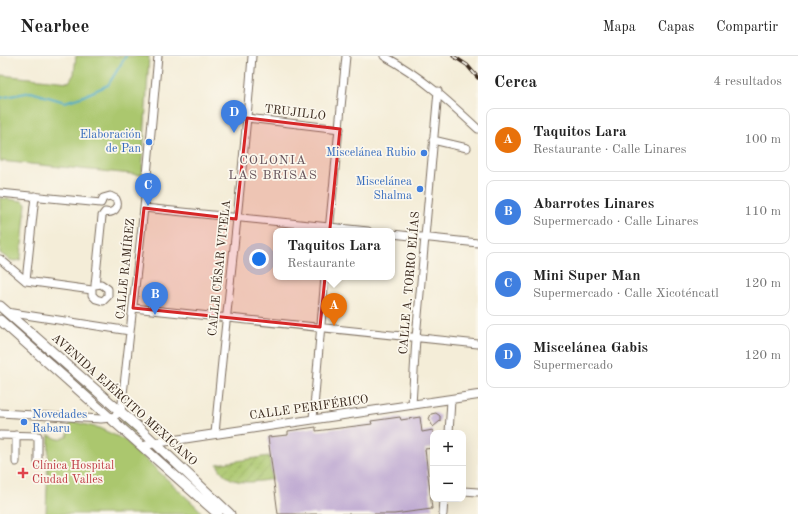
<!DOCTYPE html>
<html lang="es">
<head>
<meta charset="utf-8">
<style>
	:root { --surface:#fff; --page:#f6f6f6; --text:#222; --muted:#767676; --line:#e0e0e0; --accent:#d93025 }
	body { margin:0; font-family:"Old Standard TT",serif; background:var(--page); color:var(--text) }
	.controls { position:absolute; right:12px; bottom:12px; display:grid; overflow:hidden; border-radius:8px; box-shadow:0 4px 16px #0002 }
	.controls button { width:36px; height:36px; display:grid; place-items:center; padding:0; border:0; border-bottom:1px solid var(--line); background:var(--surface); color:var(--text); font:20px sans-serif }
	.you { position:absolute; left:259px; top:203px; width:14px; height:14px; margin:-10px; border:3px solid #fff; border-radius:50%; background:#1a73e8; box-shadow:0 0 0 6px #1a73e833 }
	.badge { display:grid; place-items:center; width:26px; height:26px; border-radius:50%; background:var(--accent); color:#fff; font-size:13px; font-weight:700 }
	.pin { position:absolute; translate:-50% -33px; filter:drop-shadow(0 1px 2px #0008) }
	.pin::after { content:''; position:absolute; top:21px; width:14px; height:12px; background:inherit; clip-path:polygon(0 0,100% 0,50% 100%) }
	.popup { position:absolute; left:273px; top:172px; width:122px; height:52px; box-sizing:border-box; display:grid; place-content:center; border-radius:8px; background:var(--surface); filter:drop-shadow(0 1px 3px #0005); font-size:13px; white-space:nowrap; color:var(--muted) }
	.popup b { font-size:15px; color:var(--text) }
	.popup::after { content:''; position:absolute; left:50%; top:100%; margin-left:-8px; border:8px solid transparent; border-top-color:var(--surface) }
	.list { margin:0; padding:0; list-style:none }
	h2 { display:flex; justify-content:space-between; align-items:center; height:52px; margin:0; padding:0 16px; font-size:17px }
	h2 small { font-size:13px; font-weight:400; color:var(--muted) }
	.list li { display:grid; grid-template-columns:26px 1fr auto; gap:12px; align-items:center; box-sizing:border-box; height:64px; margin:0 8px 8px; padding:0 8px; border:1px solid var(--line); border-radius:8px }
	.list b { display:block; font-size:15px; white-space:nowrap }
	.list p { margin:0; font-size:13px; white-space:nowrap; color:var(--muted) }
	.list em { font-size:13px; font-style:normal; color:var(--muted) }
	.map { position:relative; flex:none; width:478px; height:458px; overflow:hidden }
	header { display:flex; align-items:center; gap:24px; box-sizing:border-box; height:56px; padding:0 20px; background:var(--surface); border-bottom:1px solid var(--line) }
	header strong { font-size:19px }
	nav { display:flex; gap:22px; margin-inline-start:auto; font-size:14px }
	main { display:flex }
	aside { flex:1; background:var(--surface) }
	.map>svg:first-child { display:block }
	.green { fill:#abc76e; stroke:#737846 }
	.garden { fill:url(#garden-furrows); stroke:#737846 }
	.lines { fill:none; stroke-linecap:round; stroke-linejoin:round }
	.stream { stroke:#4daccc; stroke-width:2 }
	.building { fill:#b8a1cf }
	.minor-casing { stroke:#7c6e5f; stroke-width:9 }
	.tertiary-casing { stroke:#7c6e5f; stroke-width:10 }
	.secondary-casing { stroke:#7c6e5f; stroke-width:11 }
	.minor { stroke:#fff; stroke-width:7 }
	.tertiary { stroke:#fff; stroke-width:8 }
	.secondary { stroke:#fff; stroke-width:9 }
	.rail-casing { stroke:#3b2a1e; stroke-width:3.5 }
	.rail { stroke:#fbf7ec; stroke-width:2; stroke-dasharray:6; stroke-linecap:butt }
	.marked { fill:#d62828; fill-opacity:0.2; stroke:#d62828; stroke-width:3; stroke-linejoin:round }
	.shop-dot { fill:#3f7fe0; stroke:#fbf7ec; stroke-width:1.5 }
	.health-dot { fill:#e0444e; stroke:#fbf7ec; stroke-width:1.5 }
	.labels { text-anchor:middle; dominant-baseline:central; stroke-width:3.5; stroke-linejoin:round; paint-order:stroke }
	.street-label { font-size:12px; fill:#3b2a1e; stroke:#fbf7ec }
	.shop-label { font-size:12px; fill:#366cbe; stroke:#fbf7ec; text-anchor:end }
	.health-label { font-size:12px; fill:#be3a42; stroke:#fbf7ec; text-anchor:start }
	.neighbourhood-label { font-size:13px; letter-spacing:1px; fill:#67545c; stroke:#fbf7ec }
</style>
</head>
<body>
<header>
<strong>Nearbee</strong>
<nav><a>Mapa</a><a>Capas</a><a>Compartir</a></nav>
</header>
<main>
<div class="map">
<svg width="478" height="458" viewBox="0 0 478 458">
	<defs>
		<pattern id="garden-furrows" width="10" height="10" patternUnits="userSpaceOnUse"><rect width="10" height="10" fill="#abc76e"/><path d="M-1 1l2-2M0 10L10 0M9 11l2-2" fill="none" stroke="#8ca25a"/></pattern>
	</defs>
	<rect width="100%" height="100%" fill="#fbf7ec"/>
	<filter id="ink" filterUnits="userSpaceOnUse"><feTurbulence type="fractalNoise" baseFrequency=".025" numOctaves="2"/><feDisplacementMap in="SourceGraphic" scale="8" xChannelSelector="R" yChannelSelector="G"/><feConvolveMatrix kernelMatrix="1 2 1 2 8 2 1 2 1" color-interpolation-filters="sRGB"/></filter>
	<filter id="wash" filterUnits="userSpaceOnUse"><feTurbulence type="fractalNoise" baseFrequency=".012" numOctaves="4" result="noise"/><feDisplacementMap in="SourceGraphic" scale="16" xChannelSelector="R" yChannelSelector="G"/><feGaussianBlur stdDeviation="0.9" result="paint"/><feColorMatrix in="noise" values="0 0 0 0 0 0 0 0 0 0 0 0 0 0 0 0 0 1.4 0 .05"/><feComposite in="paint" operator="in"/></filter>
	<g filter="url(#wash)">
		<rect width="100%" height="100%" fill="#f4edd8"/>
		<path class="green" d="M76 0H149L142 119 0 105V19L69 26 74 18Z
			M0 142 23 145 26 148 21 201 20 204C11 207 7 202 0 197Z
			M71 365 99 372 125 384 201 455 196 458H46L49 379 58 383 67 381Z"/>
		<path class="garden" d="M25 280 93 338V341Z
			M122 362 144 383 145 385H142L121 365Z
			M269 400 272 423C252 427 227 431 217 408Z"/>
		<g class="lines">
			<path class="stream" d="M0 42 31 36 65 46 81 41 108 29 126 0"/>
		</g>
		<g id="blocks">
			<path class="building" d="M436 357 440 360V365L433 371 429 363 431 358Z
				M400 361 401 364 420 361 422 376 433 374V392L425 393 432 453 394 458H278L268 381 288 379V375L316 371V375L372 368 371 365Z"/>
		</g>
	</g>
	<g filter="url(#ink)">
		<use href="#blocks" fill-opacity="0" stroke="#7c6e5f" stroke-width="1"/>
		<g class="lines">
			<defs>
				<path id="minor" d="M384 0C421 20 448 45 478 73
					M247 62 340 73
					M433 84 467 92
					M0 137 101 147 103 142 110 140 116 143C120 151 114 158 105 156L102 160 95 229 101 228 108 233V240L103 245 96 243 92 239V234L26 225 0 203
					M144 152 368 175
					M329 175 346 0
					M392 178 478 187
					M26 225 35 140
					M133 252 478 288
					M6 256 130 275
					M412 349 416 282 438 35
					M0 357 101 363 111 362 121 356 144 152 158 0
					M313 363 325 221
					M449 377 451 344
					M215 378C226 252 243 126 252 0
					M0 379 38 380V407
					M16 406V379
					M463 435 478 436
					M443 458 444 443"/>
				<path id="tertiary" d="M144 390 155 387 478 339"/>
				<path id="secondary" d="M0 250 138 371 230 458
					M0 264 218 458"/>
			</defs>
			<use href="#minor" class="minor-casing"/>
			<use href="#tertiary" class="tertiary-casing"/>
			<use href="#secondary" class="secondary-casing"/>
			<use href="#minor" class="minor"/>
			<use href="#tertiary" class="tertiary"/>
			<use href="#secondary" class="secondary"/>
			<defs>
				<path id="rail" d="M453 0 467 9 478 22"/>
			</defs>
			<use href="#rail" class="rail-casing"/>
			<use href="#rail" class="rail"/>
		</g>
	</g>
	<path class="marked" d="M247 62 340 73 320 271 133 252 144 152 236 163Z"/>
	<g class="shop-dot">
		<circle cx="149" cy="86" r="4"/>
		<circle cx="424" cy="97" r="4"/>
		<circle cx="420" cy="133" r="4"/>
		<circle cx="24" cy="366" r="4"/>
	</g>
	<path class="health-dot" d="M21 411h4v4h4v4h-4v4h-4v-4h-4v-4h4z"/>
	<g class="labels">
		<g class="street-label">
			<text transform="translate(295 57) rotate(7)">TRUJILLO</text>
			<text transform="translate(220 212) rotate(-84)">CALLE CÉSAR VITELA</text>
			<text transform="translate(126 213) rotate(-84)">CALLE RAMÍREZ</text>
			<text transform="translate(410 227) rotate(-85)">CALLE A. TORRO ELÍAS</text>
			<text transform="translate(124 344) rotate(42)">AVENIDA EJÉRCITO MEXICANO</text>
			<text transform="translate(309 352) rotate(-8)">CALLE PERIFÉRICO</text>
		</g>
		<g class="shop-label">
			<text x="141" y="79">Elaboración<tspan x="141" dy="14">de Pan</tspan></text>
			<text x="416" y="97">Miscelánea Rubio</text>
			<text x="412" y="126">Miscelánea<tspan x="412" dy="14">Shalma</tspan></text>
			<text x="32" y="359" text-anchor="start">Novedades<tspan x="32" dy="14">Rabaru</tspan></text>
		</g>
		<g class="health-label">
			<text x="32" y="410">Clínica Hospital<tspan x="32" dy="14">Ciudad Valles</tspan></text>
		</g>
		<g class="neighbourhood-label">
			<text x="273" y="104">COLONIA<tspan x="273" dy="15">LAS BRISAS</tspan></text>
		</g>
	</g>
</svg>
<div class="controls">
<button>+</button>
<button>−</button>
</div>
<div class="you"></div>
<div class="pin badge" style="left:334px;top:270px;background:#e8710a">A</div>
<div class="popup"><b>Taquitos Lara</b>Restaurante</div>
<div class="pin badge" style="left:155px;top:259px;background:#3f7fe0">B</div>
<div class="pin badge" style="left:148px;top:150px;background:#3f7fe0">C</div>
<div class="pin badge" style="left:234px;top:77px;background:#3f7fe0">D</div>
</div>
<aside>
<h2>Cerca<small>4 resultados</small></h2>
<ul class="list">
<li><span class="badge" style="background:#e8710a">A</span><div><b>Taquitos Lara</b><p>Restaurante · Calle Linares</p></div><em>100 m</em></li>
<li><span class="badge" style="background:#3f7fe0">B</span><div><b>Abarrotes Linares</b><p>Supermercado · Calle Linares</p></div><em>110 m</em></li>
<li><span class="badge" style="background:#3f7fe0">C</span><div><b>Mini Super Man</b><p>Supermercado · Calle Xicoténcatl</p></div><em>120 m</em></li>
<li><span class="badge" style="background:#3f7fe0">D</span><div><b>Miscelánea Gabis</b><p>Supermercado</p></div><em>120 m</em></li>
</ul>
</aside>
</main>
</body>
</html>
